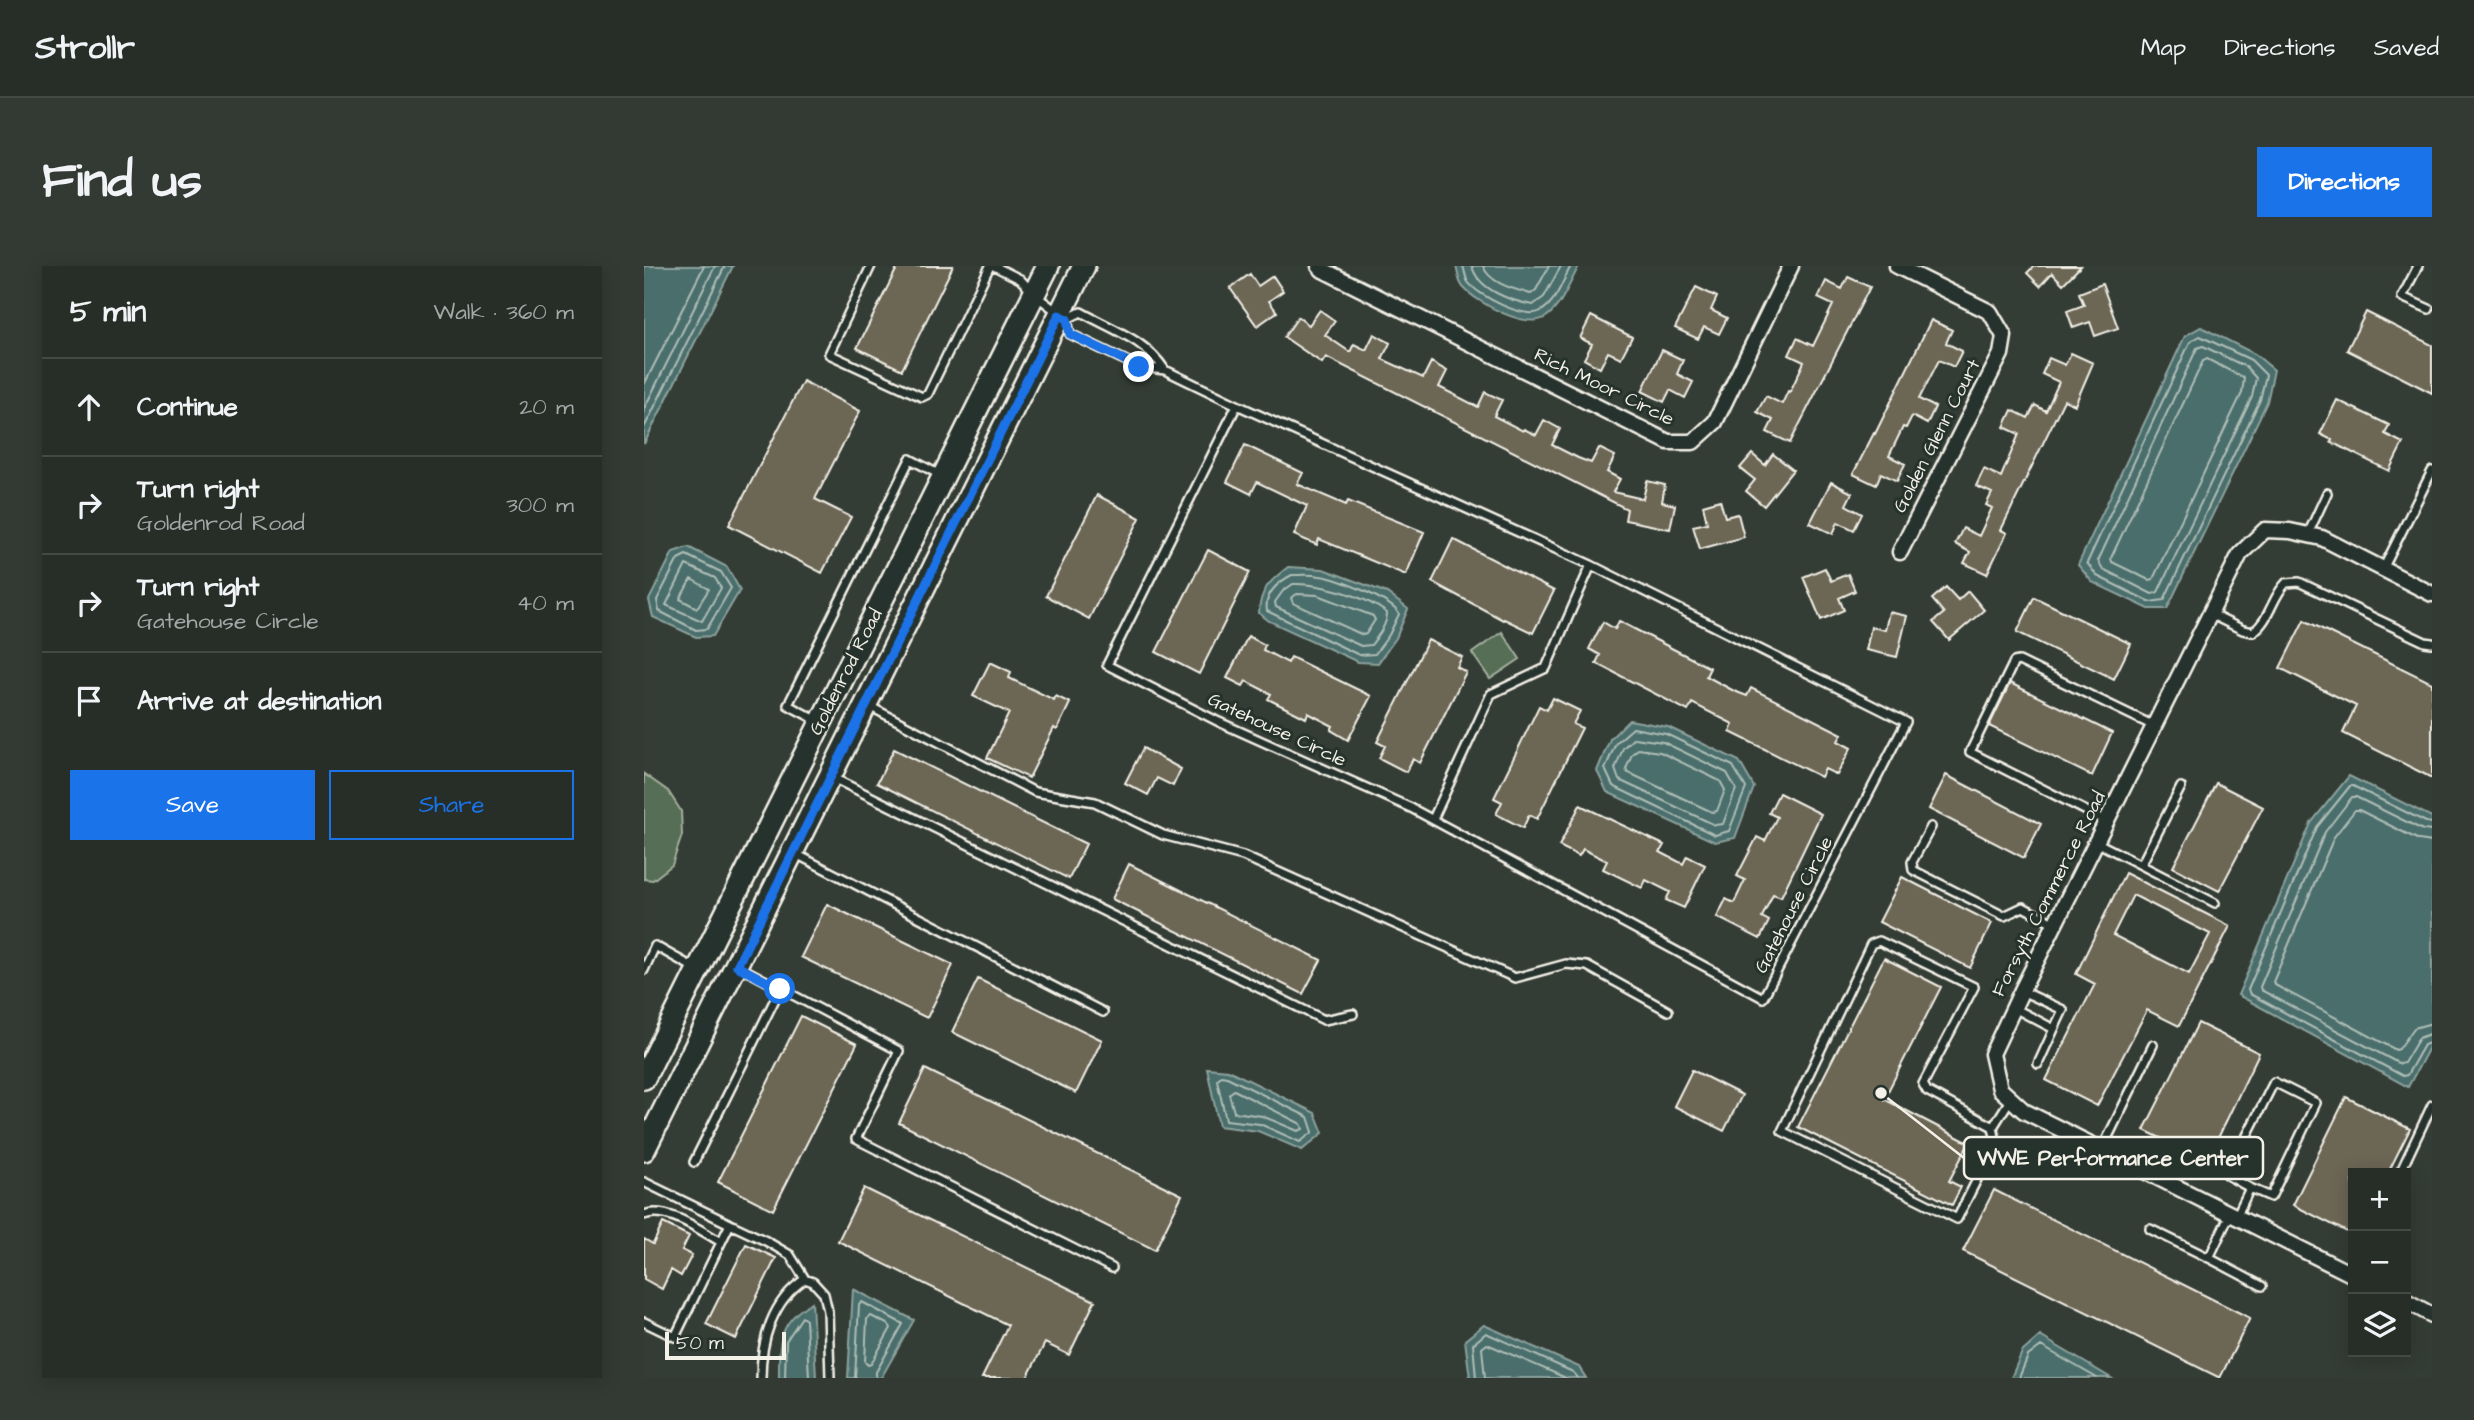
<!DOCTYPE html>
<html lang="en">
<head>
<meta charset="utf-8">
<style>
	:root { --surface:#272e28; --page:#333a34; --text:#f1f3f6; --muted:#a4a8a8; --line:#434a45; --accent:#1a73e8 }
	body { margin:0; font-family:"Architects Daughter",sans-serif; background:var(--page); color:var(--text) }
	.controls { position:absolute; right:21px; bottom:21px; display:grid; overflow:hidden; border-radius:0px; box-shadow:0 4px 18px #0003 }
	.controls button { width:63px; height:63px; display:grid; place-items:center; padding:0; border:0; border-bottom:2px solid var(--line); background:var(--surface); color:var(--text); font:35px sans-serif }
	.scale { position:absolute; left:21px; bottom:18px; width:121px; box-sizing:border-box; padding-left:7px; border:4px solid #f4f1e8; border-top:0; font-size:19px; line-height:24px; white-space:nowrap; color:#f4f1e8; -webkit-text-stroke:5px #26332d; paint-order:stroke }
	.stop { position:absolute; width:21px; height:21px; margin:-16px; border:5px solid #1a73e8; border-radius:50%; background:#fff }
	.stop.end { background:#1a73e8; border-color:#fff; box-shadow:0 2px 7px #0008 }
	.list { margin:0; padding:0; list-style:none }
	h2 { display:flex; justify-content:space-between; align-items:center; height:91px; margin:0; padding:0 28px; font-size:30px }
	h2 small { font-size:23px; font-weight:400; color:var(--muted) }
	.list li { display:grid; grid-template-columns:46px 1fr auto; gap:21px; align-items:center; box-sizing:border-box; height:98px; padding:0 28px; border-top:2px solid var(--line) }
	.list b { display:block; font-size:26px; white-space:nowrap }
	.list p { margin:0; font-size:23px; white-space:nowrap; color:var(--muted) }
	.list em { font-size:23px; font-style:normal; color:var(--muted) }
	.actions { display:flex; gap:14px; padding:21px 28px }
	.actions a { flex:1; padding:16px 0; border:2px solid var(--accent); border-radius:0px; text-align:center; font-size:24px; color:var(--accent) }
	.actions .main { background:var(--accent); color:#fff }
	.icon { flex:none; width:38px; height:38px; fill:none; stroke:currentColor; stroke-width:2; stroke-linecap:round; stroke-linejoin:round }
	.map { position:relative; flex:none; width:1788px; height:1112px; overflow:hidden; border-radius:0px }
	header { display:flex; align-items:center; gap:42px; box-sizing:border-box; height:98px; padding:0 35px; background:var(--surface); border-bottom:2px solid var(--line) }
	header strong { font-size:33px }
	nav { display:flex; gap:38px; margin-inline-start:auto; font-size:24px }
	.intro { display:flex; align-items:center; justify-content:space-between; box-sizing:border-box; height:168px; padding:0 42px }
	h1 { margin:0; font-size:49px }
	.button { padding:18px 32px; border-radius:0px; background:var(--accent); color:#fff; font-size:24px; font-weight:700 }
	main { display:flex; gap:42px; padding:0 42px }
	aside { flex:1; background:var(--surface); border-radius:0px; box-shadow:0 4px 18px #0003 }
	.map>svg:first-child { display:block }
	.green { fill:#556e54; stroke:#a4b09e; stroke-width:2 }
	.water { fill:#496e6c; stroke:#8da29e; stroke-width:2 }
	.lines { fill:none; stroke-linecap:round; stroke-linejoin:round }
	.shore { stroke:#b0bdb6; stroke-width:2 }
	.building { fill:#6c6654; stroke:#f4f1e8; stroke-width:2; fill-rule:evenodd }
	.service-casing { stroke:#f4f1e8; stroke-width:12 }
	.minor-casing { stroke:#f4f1e8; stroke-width:19 }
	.secondary-casing { stroke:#f4f1e8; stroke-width:26 }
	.service { stroke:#26332d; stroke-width:7 }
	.minor { stroke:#26332d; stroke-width:14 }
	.secondary { stroke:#26332d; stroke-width:21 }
	.route { stroke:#1a73e8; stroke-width:9 }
	.labels { text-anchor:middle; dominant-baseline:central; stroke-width:6; stroke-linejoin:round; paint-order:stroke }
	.street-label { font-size:19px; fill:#f4f1e8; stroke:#26332d }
	.leader { fill:none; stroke:#f4f1e8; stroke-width:2.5 }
	.callout-dot { fill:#f4f1e8; stroke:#26332d; stroke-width:2.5 }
	.callout { fill:#26332d; stroke:#f4f1e8; stroke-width:2.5 }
	.callout-label { font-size:21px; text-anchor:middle; font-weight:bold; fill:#f4f1e8 }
</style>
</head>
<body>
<header>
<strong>Strollr</strong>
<nav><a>Map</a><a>Directions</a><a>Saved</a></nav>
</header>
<div class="intro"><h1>Find us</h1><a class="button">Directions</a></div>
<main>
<aside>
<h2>5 min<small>Walk · 360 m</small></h2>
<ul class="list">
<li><svg class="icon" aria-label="ahead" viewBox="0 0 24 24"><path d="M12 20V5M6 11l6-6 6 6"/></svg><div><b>Continue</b></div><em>20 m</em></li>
<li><svg class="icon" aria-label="right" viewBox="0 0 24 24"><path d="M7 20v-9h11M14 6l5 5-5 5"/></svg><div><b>Turn right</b><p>Goldenrod Road</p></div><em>300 m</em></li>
<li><svg class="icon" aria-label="right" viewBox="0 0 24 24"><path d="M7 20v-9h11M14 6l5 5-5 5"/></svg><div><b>Turn right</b><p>Gatehouse Circle</p></div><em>40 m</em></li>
<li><svg class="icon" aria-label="arrive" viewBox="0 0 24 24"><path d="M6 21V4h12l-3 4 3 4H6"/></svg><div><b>Arrive at destination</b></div></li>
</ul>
<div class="actions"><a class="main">Save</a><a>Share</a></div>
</aside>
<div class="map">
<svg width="1788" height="1112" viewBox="0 0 1788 1112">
	<rect width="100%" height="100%" fill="#343d35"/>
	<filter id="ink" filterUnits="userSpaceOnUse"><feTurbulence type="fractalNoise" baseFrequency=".0143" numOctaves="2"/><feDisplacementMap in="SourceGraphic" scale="14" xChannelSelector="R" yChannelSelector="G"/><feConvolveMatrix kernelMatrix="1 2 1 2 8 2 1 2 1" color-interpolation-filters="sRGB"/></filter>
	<g filter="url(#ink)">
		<path class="green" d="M858 366 876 393 846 413 828 387Z
			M0 508 24 525 37 545 38 569 28 599 9 614 0 613Z"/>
		<path class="water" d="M0 0H89L0 178Z
			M812 0H935C926 16 918 40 902 51 882 64 833 37 819 21 814 15 814 7 812 0Z
			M1557 61 1611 88 1630 104 1623 136 1523 343H1505L1448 316 1434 299 1541 70Z
			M44 281 83 301 96 324 69 370 52 371 9 351 5 334 29 286Z
			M644 301 679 303 743 327 764 343 752 372 734 397 714 396 625 355 615 347C616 323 626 315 644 301Z
			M985 454 1024 461 1095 495 1110 521 1091 572 1071 576 963 526 953 505 966 473Z
			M1705 510 1788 551V776L1764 821 1594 729 1667 557Z
			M563 802 584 804 671 847 679 867 658 884 614 865 575 860Z
			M209 1023 270 1054 237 1112H204Z
			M168 1036 172 1112H135C135 1076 134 1056 168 1036Z
			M840 1059 935 1101 942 1112H826L821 1074Z
			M1396 1070 1467 1112H1367L1378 1086Z"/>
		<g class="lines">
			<path class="shore" d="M819 0C821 5 821 11 824 16 834 30 881 54 897 45 912 37 919 14 927 0
				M828 0C834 24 867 35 889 39L900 31 917 0
				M839 0C846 18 870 23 887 28L892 24 905 0
				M1556 70 1607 94 1622 109 1616 134 1520 334 1506 336 1453 310 1443 297 1546 76Z
				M1559 80 1602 101 1612 112 1608 131 1514 326 1508 328 1459 303 1454 295 1553 82Z
				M1563 93 1600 112 1598 127 1509 313 1505 314 1468 296 1467 292 1559 95Z
				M0 119 60 0
				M0 143 71 0
				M0 162 81 0
				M42 289 77 306 87 322 63 363 52 364 15 345 13 334 34 293Z
				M42 299 71 312 77 322 58 355 22 339Z
				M648 309C657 309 667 308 676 310 693 312 748 334 755 348L745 369 731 388 715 389 623 345C620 328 634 316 648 309Z
				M47 313 65 323 53 342 36 333Z
				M649 318C677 317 721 330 743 347 743 359 734 370 727 379L717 380 632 341 631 336 639 325Z
				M653 328 674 329 729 350 731 354 722 368 719 369 649 337 647 332Z
				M989 462 1022 468 1089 500 1102 522 1085 565 1071 569 969 520 961 503 972 477Z
				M990 472 1019 476 1083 507 1092 523 1079 558 1071 559 975 514 971 503 979 482Z
				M994 483 1016 486 1076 515 1081 524 1073 545 1068 546 983 506 982 503 988 488Z
				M1788 557 1782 556 1709 520H1706L1673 561 1604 724 1606 728 1759 810 1763 809 1780 779 1788 776
				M1788 565 1779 564 1712 531H1708L1681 566 1616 721 1617 724 1756 798 1760 797 1775 772 1788 767
				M1788 576 1775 574 1715 544H1711L1690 571 1629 716 1631 719 1752 784 1755 783 1770 762 1788 757
				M577 810 583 811 664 851 669 866 656 876 616 858 582 854 573 814Z
				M590 824 657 858 659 863 654 865 618 850 590 846 585 828Z
				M227 1050 245 1059 247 1062 227 1098 224 1099 221 1096 223 1053Z
				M141 1112 142 1075 158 1051 162 1054 165 1112
				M211 1112 215 1039 218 1036 259 1058 232 1106V1112
				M832 1112 829 1078 842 1067 929 1106 934 1112
				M841 1112 838 1082 843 1078 922 1112
				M1375 1112 1384 1090 1397 1080 1453 1112"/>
		</g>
		<path class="building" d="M254 0H309L258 104 213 82Z
			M1390 0H1437L1419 18 1408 7 1396 20 1383 7Z
			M606 8 614 20 629 10 639 25 625 35 633 46 613 60 586 22Z
			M1204 11 1226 21 1146 177 1123 166 1129 154 1113 146 1122 130 1138 138 1144 125 1146 126 1160 96 1145 89 1153 72 1169 80 1189 39 1174 32 1182 15 1198 23Z
			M1458 18 1474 62 1451 70 1446 56 1429 62 1423 45 1440 39 1435 27Z
			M1052 21 1073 31 1067 44 1083 52 1075 68 1060 61 1054 73 1031 62Z
			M676 44 691 55 681 69 706 86 710 78 722 84 730 68 746 77 738 93 779 112 787 96 803 105 795 121 834 141 841 126 858 134 850 150 879 165 880 163 892 169 900 154 916 163 908 179 934 192 947 197 955 182 971 190 963 206 976 213 969 226 999 233 1003 215 1021 219 1018 236 1031 239 1026 263 981 254 983 243 682 91 678 97 640 71 654 51 665 59Z
			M1722 46 1788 79V127L1703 84Z
			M947 50 988 71 977 92 964 86 956 102 940 93 948 78 936 72Z
			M1287 54 1308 64 1302 77 1318 85 1310 101 1295 94 1275 133 1291 141 1283 158 1268 150 1262 162 1259 161 1245 190 1261 198 1253 215 1237 207 1232 219 1209 208 1230 167 1231 168Z
			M1018 84 1039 94 1033 108 1049 116 1041 132 1026 124 1020 136 998 125Z
			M1427 87 1449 97 1431 139 1420 134 1357 264 1363 267 1343 308 1320 297 1326 286 1311 278 1319 262 1335 270 1348 242 1342 239 1348 227 1332 220 1340 203 1357 211 1375 168 1360 161 1368 144 1384 152 1391 139 1402 145 1415 116 1398 108 1405 92 1421 99Z
			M159 115 216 145 171 233 207 251 178 307 85 259Z
			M1693 134 1745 159 1741 168 1759 177 1745 205 1687 176 1688 174 1676 168Z
			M601 179 659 207 653 218 702 239 704 235 780 266 762 309 675 273 673 279 650 269 663 240 613 216 607 228 583 216Z
			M1108 188 1121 199 1129 188 1149 204 1120 240 1102 225 1111 214 1096 202Z
			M1187 216 1208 227 1202 239 1218 248 1210 264 1194 256 1189 268 1166 257Z
			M453 229 496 252 445 353 402 330Z
			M1076 234 1081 251 1094 248 1100 271 1056 283 1049 260 1063 257 1059 239Z
			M809 273 910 325 889 367 860 353 859 354 788 316Z
			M564 284 606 306 555 408 512 386Z
			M1181 302 1187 315 1204 308 1211 325 1195 332 1200 344 1177 354 1159 311Z
			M1302 321 1314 334 1324 325 1340 344 1305 374 1289 356 1300 347 1288 333Z
			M1390 331 1487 378 1470 413 1373 366Z
			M1245 346 1263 350 1253 391 1222 384 1227 361 1241 364Z
			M1660 354 1788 417V512L1699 467 1712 440 1636 402Z
			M975 355 1066 402 1062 410 1090 425 1103 430 1107 422 1198 468 1194 475 1207 482 1193 509 1181 503 1177 511 1086 466 1089 458 1048 437 1044 445 952 397 956 389 945 383 959 356 971 363Z
			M604 370 621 379 619 384 644 397 647 391 727 430 704 474 687 464 689 460 664 447 662 452 624 433 627 428 602 415 599 420 583 412Z
			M784 374 818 391 813 401 822 406 776 497 769 493 762 506 735 492 741 480 733 476Z
			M346 396 367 406 365 412 410 434 412 430 426 437 413 464 410 462 385 512 343 492 365 447 329 430Z
			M1366 417 1468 467 1448 510 1345 460Z
			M909 432 936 445 929 458 938 462 893 553 885 549 879 562 852 548 858 536 850 532 895 440 903 444Z
			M499 482 537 503 529 520 513 512 504 529 481 517Z
			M250 483 442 578 425 613 233 517Z
			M1302 509 1397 558 1380 592 1285 543Z
			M1572 517 1619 541 1575 625 1529 601Z
			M1135 527 1177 548 1137 631 1129 628 1118 651 1125 655 1116 673 1073 651 1082 633 1090 637 1101 614 1093 610 1113 571 1121 575 1133 551 1125 547Z
			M936 539 1020 579 1016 586 1039 598 1043 590 1061 599 1040 642 1022 634 1026 626 1002 614 998 622 959 603 963 595 939 583 935 590 915 580Z
			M485 598 677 694 659 728 468 633Z
			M1481 607 1586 660 1535 760 1503 744 1453 840 1402 814 1451 718 1432 708ZM1489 629 1566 668 1545 708 1469 669Z
			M1258 611 1348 657 1326 702 1235 656Z
			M183 638 309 699 283 752 157 691Z
			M1240 692 1297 721 1240 833 1325 877 1305 915 1317 921 1308 939 1154 861Z
			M334 713 458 774 432 827 308 766Z
			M157 750 213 778 129 944 74 916Z
			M1554 757 1615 787 1563 895 1500 864Z
			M281 803 538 929 511 984 255 857Z
			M1048 804 1098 829 1080 865 1030 840Z
			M1702 831 1766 863 1744 907H1709V969L1649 939Z
			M220 922 451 1035 425 1089 401 1077 383 1112H338L364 1059 194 975Z
			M1350 924 1606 1052 1576 1112 1319 985Z
			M19 957 45 970 38 984 48 989 37 1010 27 1004 18 1023 0 1013V973L9 978Z
			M102 978 132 992 92 1073 62 1058Z"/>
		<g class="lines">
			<defs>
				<path id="service" d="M227 0 185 88 278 131 284 128 346 0
					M350 0 376 13 391 29 423 53 426 68 495 101 521 104 593 139 947 299 1262 456 1119 732 767 542 575 456 463 399 593 139
					M1774 0 1758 31 1785 43
					M423 53 437 46C467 63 501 73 521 104
					M1664 268 1683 227
					M1739 303 1788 205
					M1566 348 1599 364 1609 366C1626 354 1628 331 1642 317L1655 316 1781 376 1788 377
					M225 440 391 526 451 536 519 569 599 590 871 712 922 698 943 700 1024 745
					M176 456 144 439 266 193 296 209
					M187 511 680 754 709 748
					M789 553 847 428 902 402 947 299
					M1462 555 1326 486 1370 396 1375 395 1510 460
					M1287 561 1268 596 1269 604 1360 650 1379 641 1411 658
					M1452 576 1571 637
					M150 587 459 746
					M1497 599 1537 521
					M94 700 255 785 212 873 468 1002
					M0 704 11 680 52 703
					M1378 725 1419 744 1410 763
					M1370 742 1410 763 1394 798
					M1349 861 1352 876 1313 953 1138 865 1227 678 1235 675 1330 721 1279 818 1283 825 1349 861 1366 834
					M1458 883 1509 779
					M50 896 136 723
					M1756 907 1788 839
					M0 916 86 958 31 1071 0 1056
					M0 949C24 940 57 965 77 976
					M1592 951 1606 922 1627 931 1672 837 1630 816 1583 909 1606 922
					M86 958 122 975 146 989 161 1013 169 1016 180 1028 184 1045 186 1112
					M1506 963 1565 992 1586 948
					M1565 992 1618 1020
					M117 1112C117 1074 128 1035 161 1013"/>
				<path id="minor" d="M675 0 679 4 1024 176H1049L1071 156 1147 0
					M1253 0 1346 46 1360 70 1357 88 1256 286
					M1709 1009 1380 845 1356 823 1348 788 1378 724 1596 288 1621 264 1646 265 1678 272 1788 328
					M1762 1035 1788 1049"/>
				<path id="secondary" d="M0 812 404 0
					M0 884 440 0"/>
			</defs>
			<use href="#service" class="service-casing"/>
			<use href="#minor" class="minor-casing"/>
			<use href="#secondary" class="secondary-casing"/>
			<use href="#service" class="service"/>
			<use href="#minor" class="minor"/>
			<use href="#secondary" class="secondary"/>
		</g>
	</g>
	<g class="lines" filter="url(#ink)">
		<path class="route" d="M136 723 93 700 415 49 423 53 426 68 495 101"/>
	</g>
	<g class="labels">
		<g class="street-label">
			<text transform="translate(960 121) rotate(26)">Rich Moor Circle</text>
			<text transform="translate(1293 170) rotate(-63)">Golden Glenn Court</text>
			<text transform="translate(202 406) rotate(-63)">Goldenrod Road</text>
			<text transform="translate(633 464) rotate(25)">Gatehouse Circle</text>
			<text transform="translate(1405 628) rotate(-63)">Forsyth Commerce Road</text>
			<text transform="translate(1150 639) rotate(-63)">Gatehouse Circle</text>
		</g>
	</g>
	<path class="leader" d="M1237 827L1320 892"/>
	<circle class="callout-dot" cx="1237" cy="827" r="7"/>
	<rect class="callout" x="1320" y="871" width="299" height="42" rx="7"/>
	<g class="callout-label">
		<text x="1469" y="899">WWE Performance Center</text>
	</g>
</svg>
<div class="controls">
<button>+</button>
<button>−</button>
<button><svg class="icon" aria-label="layers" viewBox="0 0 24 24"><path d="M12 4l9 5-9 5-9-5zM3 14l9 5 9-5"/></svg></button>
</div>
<div class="scale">50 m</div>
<div class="stop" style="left:136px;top:723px"></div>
<div class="stop end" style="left:495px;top:101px"></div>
</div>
</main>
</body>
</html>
